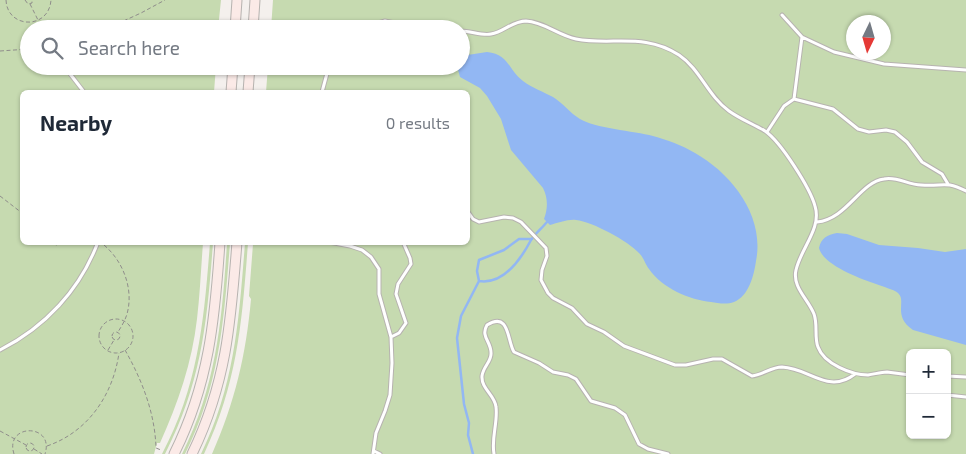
<!DOCTYPE html>
<html lang="en">
<head>
<meta charset="utf-8">
<style>
	:root { --surface:#fff; --page:#f2f2f3; --text:#1f2937; --muted:#747a83; --line:#e0e1e3 }
	body { margin:0; font-family:"Exo 2",sans-serif; background:var(--page); color:var(--text) }
	.controls { position:absolute; right:15px; bottom:15px; display:grid; overflow:hidden; border-radius:8px; box-shadow:0 1px 4px #0004 }
	.controls button { width:45px; height:45px; display:grid; place-items:center; padding:0; border:0; border-bottom:1px solid var(--line); background:var(--surface); color:var(--text); font:25px sans-serif }
	.compass { position:absolute; left:846px; top:15px; width:45px; height:45px; border-radius:50%; background:var(--surface); box-shadow:0 1px 4px #0004; rotate:185deg }
	.list { margin:0; padding:0; list-style:none }
	h2 { display:flex; justify-content:space-between; align-items:center; height:65px; margin:0; padding:0 20px; font-size:21px }
	h2 small { font-size:16px; font-weight:400; color:var(--muted) }
	.icon { flex:none; width:28px; height:28px; fill:none; stroke:currentColor; stroke-width:2; stroke-linecap:round; stroke-linejoin:round }
	.map { position:relative; flex:none; width:966px; height:454px; overflow:hidden }
	.search { position:absolute; background:var(--surface); box-shadow:0 1px 4px #0004; left:20px; top:20px; width:450px; height:55px; display:flex; align-items:center; gap:12px; box-sizing:border-box; padding:0 18px; border-radius:28px; color:var(--muted); font-size:19px }
	.panel { position:absolute; background:var(--surface); box-shadow:0 1px 4px #0004; left:20px; top:90px; width:450px; height:155px; border-radius:8px }
	.map>svg:first-child { display:block }
	.green { fill:#c6dab0; fill-rule:evenodd }
	.water { fill:#92b7f3 }
	.lines { fill:none; stroke-linecap:round; stroke-linejoin:round }
	.stream { stroke:#92b7f3; stroke-width:2.5 }
	.lane-casing { stroke:#b7b3b0; stroke-width:5 }
	.secondary-casing { stroke:#b7b3b0; stroke-width:11 }
	.path { stroke:#8f8d8b; stroke-width:1; stroke-dasharray:4 2.5; stroke-linecap:butt }
	.lane { stroke:#fff; stroke-width:3 }
	.secondary { stroke:#fbeae7; stroke-width:9 }
</style>
</head>
<body>
<div class="map">
<svg width="966" height="454" viewBox="0 0 966 454">
	<rect width="100%" height="100%" fill="#f4f0ed"/>
	<path class="green" d="M0 0H221L218 29H29V66H216L214 92H22V242L203 243C201 268 200 294 197 319 192 363 178 403 160 443H157L154 454H0Z
		M273 0H966V454H212C235 402 246 355 251 299L249 296 253 244 468 242V92H266L268 66H461V29H271ZM854 22H884V52H854ZM910 353H947V435H910Z
		M210 243H213C207 322 202 381 165 454H162C199 384 204 319 210 243Z
		M227 243H230C224 319 220 384 185 454H182C217 384 222 319 227 243Z
		M245 243H248C242 321 238 381 204 454H201C235 384 239 319 245 243Z"/>
	<path class="water" d="M487 52C509 54 508 70 523 81 532 88 544 92 553 97 563 103 570 113 580 119 594 128 634 131 653 136 667 140 682 145 695 153 732 174 765 216 756 261 754 275 749 296 734 302 726 305 718 303 711 302 690 300 662 288 649 269 645 264 644 258 639 253 628 241 593 222 576 220 568 219 558 223 550 225L544 219C548 208 548 198 543 188L511 150 501 119 487 96 480 88 460 77 457 66H461V56Z
		M837 233 847 234 879 245 918 248 945 252 966 249V345L913 330C892 316 907 301 898 293 893 289 883 287 876 284 861 279 823 265 819 248 821 238 827 235 837 233Z"/>
	<g class="lines">
		<path class="stream" d="M479 281 477 271 479 260 504 250 519 239H532
			M473 454 468 435 469 423 464 404 457 338 461 316 479 281C504 285 521 259 531 240 535 234 542 228 547 222"/>
		<defs>
			<path id="lane" d="M782 15 802 37 834 52 884 64 966 70
				M369 29 375 24 385 21 414 27 432 26 445 29
				M461 31C471 31 482 36 491 34 504 32 512 21 526 21 544 22 558 35 576 39 611 46 644 32 679 55 700 69 708 96 729 111 740 119 753 124 765 131 781 142 810 188 815 206 822 228 801 248 796 270 792 287 808 299 814 314 818 325 814 337 818 347 824 364 852 375 868 375 875 374 881 372 887 372 895 373 902 374 910 375
				M64 66 84 92
				M322 92 329 66
				M794 99 833 109 858 129 869 132 886 130 895 132 907 142 922 162 942 174 948 184
				M767 132 784 106 794 99 802 37
				M468 212 473 219 479 222 504 217 513 218 521 222 546 248 547 256 542 270 541 280 548 293 553 298 572 308 587 324 604 332 624 346 675 365H686L713 359H722L752 376C763 375 771 367 782 367 810 368 828 395 855 374
				M817 222C847 219 860 182 884 179 897 176 908 185 921 185 943 187 944 180 966 191
				M329 242 350 246 362 250 371 257 379 269V294L391 337 392 363 390 395 385 411 376 433 373 454
				M391 337 399 333 406 323 396 294 398 284 411 264 410 258 403 242
				M0 350C45 327 80 290 98 242
				M947 376 966 377
				M947 395 966 397
				M374 451 380 454
				M494 454C491 438 498 423 496 407 495 395 481 389 482 376 483 367 491 362 491 354 492 342 480 337 487 325 510 311 507 341 514 352L539 363 553 372 568 375 576 379 591 401 615 408 625 415 639 444 648 449 668 454"/>
			<path id="secondary" d="M235 29 237 0
				M253 29 255 0
				M231 92 233 66
				M248 92 250 66
				M174 454C209 384 215 319 220 242
				M192 454C227 382 231 320 237 242"/>
		</defs>
		<use href="#lane" class="lane-casing"/>
		<use href="#secondary" class="secondary-casing"/>
		<path class="path" d="M6 0C7 29 49 30 51 0
			M25 0 28 4 32 3V0
			M30 4 38 20
			M106 29 141 13 165 0
			M0 51 29 49
			M0 196 22 213
			M47 242 57 245 65 242
			M104 245C123 261 134 289 127 314 125 321 121 327 118 332
			M99 336a17 17 0 1 1 34 0a17 17 0 1 1-34 0Z
			M112 336a4 4 0 1 1 8 0a4 4 0 1 1-8 0Z
			M108 350 114 340
			M125 350C142 380 155 413 156 448L161 450
			M0 431 26 445
			M26 447a4 4 0 1 1 8 0a4 4 0 1 1-8 0Z
			M47 446C88 432 113 395 119 353
			M34 449 42 454
			M14 454C4 423 55 423 45 454"/>
		<use href="#lane" class="lane"/>
		<use href="#secondary" class="secondary"/>
	</g>
</svg>
<div class="controls">
<button>+</button>
<button>−</button>
</div>
<svg class="compass" viewBox="-18 -18 36 36"><path d="M0-13l5 13h-10z" fill="#e53935"/><path d="M0 13l5-13h-10z" fill="#747a83"/></svg>
<div class="search"><svg class="icon" aria-label="search" viewBox="0 0 24 24"><circle cx="10" cy="10" r="6"/><path d="M15 15l6 6"/></svg>Search here</div>
<section class="panel">
<h2>Nearby<small>0 results</small></h2>
<ul class="list">
</ul>
</section>
</div>
</body>
</html>
